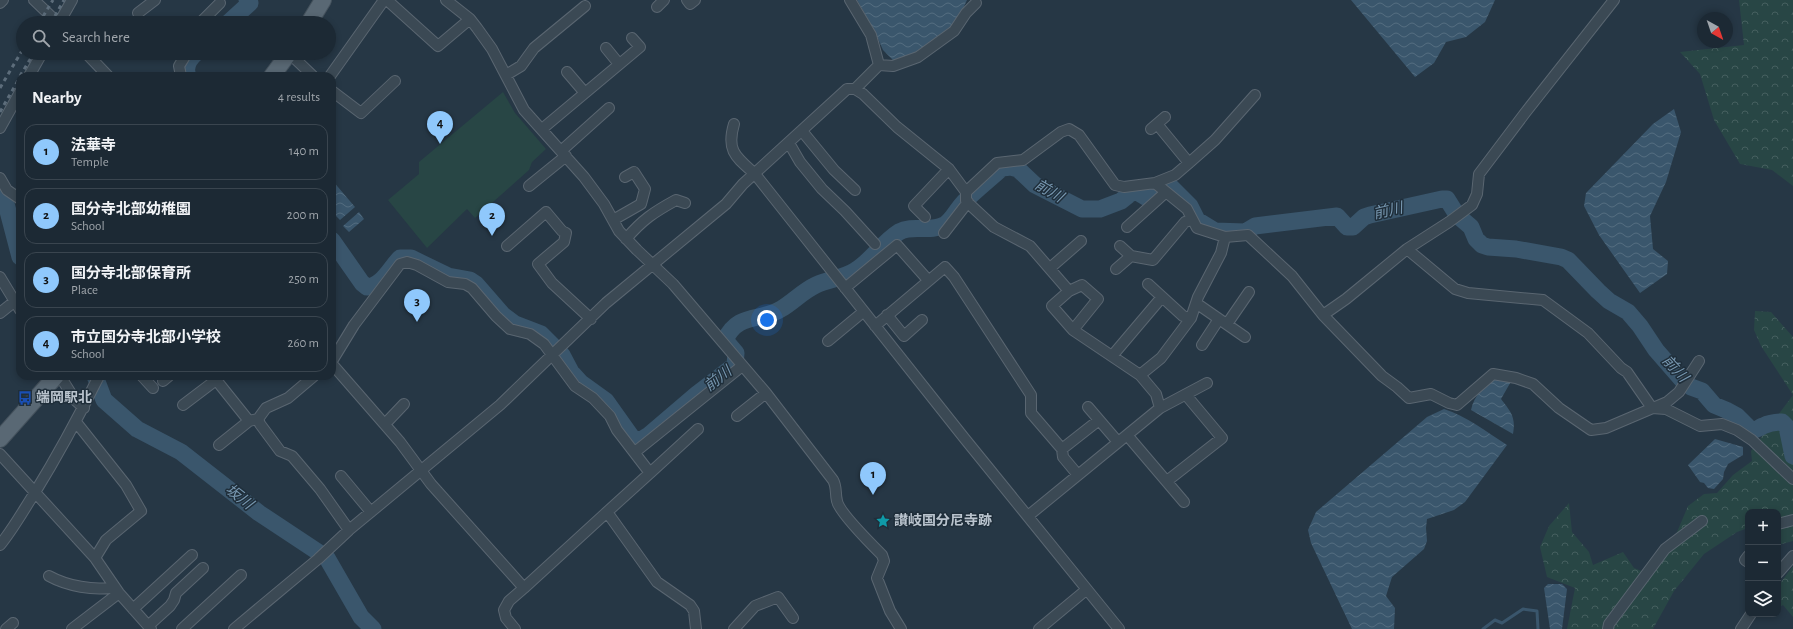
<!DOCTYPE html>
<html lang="en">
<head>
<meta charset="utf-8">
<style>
	:root { --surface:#1c2934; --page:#293540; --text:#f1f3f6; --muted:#a0a6ac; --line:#3a454f; --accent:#8fc8fc }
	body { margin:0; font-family:"Alegreya Sans","Noto Sans JP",sans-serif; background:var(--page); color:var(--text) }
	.controls { position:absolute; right:12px; bottom:12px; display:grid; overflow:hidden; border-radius:8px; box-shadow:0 2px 6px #0003 }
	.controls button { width:36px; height:36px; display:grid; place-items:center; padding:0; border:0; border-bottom:1px solid var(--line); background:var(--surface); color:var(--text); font:20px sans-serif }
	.compass { position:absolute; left:1697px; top:12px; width:36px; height:36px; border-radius:50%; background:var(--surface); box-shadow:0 2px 6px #0003; rotate:140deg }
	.you { position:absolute; left:767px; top:320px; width:14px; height:14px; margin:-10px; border:3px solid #fff; border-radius:50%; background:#1a73e8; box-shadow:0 0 0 6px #1a73e833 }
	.badge { display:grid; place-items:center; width:26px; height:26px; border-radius:50%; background:var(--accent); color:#111; font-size:13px; font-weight:700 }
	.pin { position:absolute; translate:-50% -33px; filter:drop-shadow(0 1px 2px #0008) }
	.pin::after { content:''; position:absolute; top:21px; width:14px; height:12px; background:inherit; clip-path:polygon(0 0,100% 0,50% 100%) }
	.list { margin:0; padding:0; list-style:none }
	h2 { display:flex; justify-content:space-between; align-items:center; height:52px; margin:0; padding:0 16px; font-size:17px }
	h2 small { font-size:13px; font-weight:400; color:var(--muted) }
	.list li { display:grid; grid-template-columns:26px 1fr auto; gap:12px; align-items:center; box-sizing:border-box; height:56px; margin:0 8px 8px; padding:0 8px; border:1px solid var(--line); border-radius:12px }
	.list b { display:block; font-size:15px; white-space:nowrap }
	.list p { margin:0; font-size:13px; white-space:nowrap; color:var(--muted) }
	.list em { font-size:13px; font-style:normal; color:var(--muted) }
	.icon { flex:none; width:22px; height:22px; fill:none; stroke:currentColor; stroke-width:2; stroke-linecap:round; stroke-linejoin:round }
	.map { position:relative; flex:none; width:1793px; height:629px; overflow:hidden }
	.search { position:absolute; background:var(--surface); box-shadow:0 2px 6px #0003; left:16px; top:16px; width:320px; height:44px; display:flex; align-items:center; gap:10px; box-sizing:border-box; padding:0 14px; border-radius:22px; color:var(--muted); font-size:15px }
	.panel { position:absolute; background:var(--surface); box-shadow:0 2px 6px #0003; left:16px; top:72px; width:320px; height:308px; border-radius:12px }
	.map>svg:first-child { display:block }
	.forest { fill:url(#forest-crowns) }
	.green { fill:#284645 }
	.water { fill:url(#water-waves) }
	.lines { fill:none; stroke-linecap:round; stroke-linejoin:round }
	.stream { stroke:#3a566c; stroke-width:3 }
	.river { stroke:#3a566c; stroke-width:17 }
	.street-casing { stroke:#5a6671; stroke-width:12 }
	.primary-casing { stroke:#45525d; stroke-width:18 }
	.street { stroke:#3b4954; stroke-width:10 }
	.primary { stroke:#596874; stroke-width:16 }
	.rail { stroke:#5d6d7b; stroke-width:3; stroke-dasharray:4 4; stroke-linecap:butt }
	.labels { text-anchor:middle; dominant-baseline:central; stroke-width:3; stroke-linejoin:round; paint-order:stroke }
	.poi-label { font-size:14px; font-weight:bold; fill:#b9c3cd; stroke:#1f2e3a; text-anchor:start }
	.water-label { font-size:15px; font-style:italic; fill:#7898b1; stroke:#1f2e3a }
</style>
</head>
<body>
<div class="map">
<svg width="1793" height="629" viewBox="0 0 1793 629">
	<defs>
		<pattern id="forest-crowns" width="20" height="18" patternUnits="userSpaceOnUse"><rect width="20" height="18" fill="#284645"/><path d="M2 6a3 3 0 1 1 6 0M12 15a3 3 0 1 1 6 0" fill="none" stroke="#455f5f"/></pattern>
		<pattern id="water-waves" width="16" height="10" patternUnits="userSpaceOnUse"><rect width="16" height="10" fill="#3a566c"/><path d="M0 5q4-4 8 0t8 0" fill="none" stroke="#546d80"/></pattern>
	</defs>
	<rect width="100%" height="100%" fill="#263745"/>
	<path class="forest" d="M1739 0H1793V186L1772 170 1740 164 1714 120 1700 74 1680 52 1744 45Z
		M1755 311 1771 312 1793 337V395L1761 346 1754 330Z
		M1793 395V541L1778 545V512H1748V528L1737 532 1704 554 1674 591 1653 629H1567L1575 588 1547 577 1540 547 1549 526 1569 503 1572 532 1589 552 1593 565 1623 552 1634 568 1652 575 1677 532 1688 506 1704 494 1717 493 1733 475 1752 461 1751 451Z
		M1793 566V617L1783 605 1778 608V586Z"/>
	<path class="green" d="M503 92 515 113 546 149 532 162 529 170 475 218 467 209 427 248 388 200 419 174V162Z"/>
	<path class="water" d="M857 0H967L954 28 920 52 895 62 883 50 874 30Z
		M1351 0H1495L1485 22 1466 37 1446 42 1434 63 1415 77Z
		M1674 109 1681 132 1666 182 1650 216 1653 249 1668 261 1667 274 1640 293 1599 235 1584 206 1586 193 1653 124Z
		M332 180 355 207 340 220 332 212Z
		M359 212 364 219 349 232 343 226Z
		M1495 375 1513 378 1501 399C1511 412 1516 417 1513 434L1471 410C1474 395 1485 386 1495 375Z
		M1444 409C1466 416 1487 432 1507 445L1465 502 1454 510 1427 519 1426 528 1427 541 1424 549 1392 577 1386 596 1395 608 1394 629H1352L1311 543 1308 530 1316 512 1427 417Z
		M1715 439 1743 447V455L1728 464 1724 472 1723 479 1714 489 1708 488 1704 483 1700 482 1688 465Z
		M1548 584H1562L1567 589 1562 629H1550L1544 588Z"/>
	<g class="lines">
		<path class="stream" d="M1483 629 1495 620 1502 623 1523 609 1537 611 1538 629"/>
		<path class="river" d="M228 23 250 3 247 0
			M188 76C184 67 189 59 196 53
			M0 190 4 196 20 257
			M332 240 362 283 367 287C382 286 390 268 400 258H411L448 276 470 280 476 284 503 315 515 324 541 334 562 355 571 372 581 383 606 401 633 439 641 440 649 435 697 394 735 365 736 353 725 340C738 312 760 322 781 309 793 302 803 291 816 285 829 279 844 278 856 270 872 260 883 242 899 232 913 224 930 233 944 225 952 221 957 209 964 202 976 190 990 179 1002 168L1011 167 1018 169 1035 185 1082 209H1100L1121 201 1131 193 1137 192 1147 198 1155 194 1158 190 1170 186 1190 206 1197 220 1215 231 1245 232 1255 226 1337 216 1347 227H1353L1364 217 1370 215 1442 199H1447L1457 215 1471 227 1476 239 1482 245 1488 247 1516 249 1561 257 1568 260 1598 291 1609 301 1628 312 1640 326 1656 350 1683 381 1691 387 1702 391 1714 405 1726 410 1737 416 1751 430C1756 431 1758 428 1763 426 1769 423 1775 422 1782 422L1787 427 1793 456
			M95 376 104 400 137 429 181 452 259 513 327 558 361 617 373 629"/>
		<defs>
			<path id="street" d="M34 0 58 23
				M387 0 438 46 470 19
				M446 0 470 19 477 28 492 49 524 110 584 177 604 204 619 231 637 250 673 284 766 393 833 480C837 487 835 493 837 501 839 512 872 545 882 555L884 561 877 578 890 611 901 629
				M687 0 690 4 695 0
				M850 0 871 35 879 65 855 89
				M0 3 3 0
				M657 7 664 0
				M138 13 155 0
				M59 23 72 0
				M200 23 220 3
				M606 48 619 64
				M86 53 108 76
				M289 53 313 76
				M879 65 893 66 918 57 954 31 966 13 976 3
				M567 72 585 93
				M506 75 521 66 534 48 585 6
				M29 76 42 53
				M181 76 179 66 187 53
				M330 76 384 0
				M332 91 361 113 395 81
				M734 124C726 151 736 157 755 174L965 439 1119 629
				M1157 124 1189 163
				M0 128 20 92
				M542 129 640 47 632 38
				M1151 129 1165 117
				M802 131 834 170 855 190
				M789 143 800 162 822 189 845 211 875 244
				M561 151 609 108
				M0 178 7 190 20 199
				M1155 183 1175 175 1189 163 1215 140 1255 95
				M529 186 566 156
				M966 192 997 163 1023 160 1061 132 1069 129 1079 135 1115 185 1124 187 1155 183 1187 209 1197 228 1225 237 1221 253 1198 297 1191 318 1161 358 1140 375
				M925 217 914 206 949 169
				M613 220 641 204 645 189 634 172 625 177
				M1127 227 1166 192
				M944 233 968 202
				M1225 237 1248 235 1292 276 1323 315 1346 299 1407 249 1449 222 1472 205 1477 194 1479 174 1525 113 1614 0
				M626 239C642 220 654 212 676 200L685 203
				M507 246 546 212 562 231 566 233 564 242 538 264 552 283 591 319
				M1120 246 1131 256 1153 260 1185 222 1191 220
				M1407 249 1455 289 1468 293 1543 300 1588 333 1621 368 1627 372 1652 408 1666 409 1700 426 1722 424 1737 430 1752 440 1793 479
				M1050 268 1081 241
				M1116 269 1131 256
				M0 277 20 310
				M1148 284 1183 316 1191 318
				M845 288 897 245 928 280
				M1196 303 1245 337
				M0 313 15 301
				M887 315 904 336 922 320
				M1323 315 1382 376 1397 387 1409 398 1431 394 1449 403 1457 405 1493 374 1516 378 1533 384 1559 408 1591 430 1606 428 1667 402 1679 392 1699 361
				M1227 324 1249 292
				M875 326 945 267 954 277 1031 395V413L1062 449 1063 457 1078 475
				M1073 330 1098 299 1082 285 1069 291 1052 306 1073 330 1140 375 1156 394 1160 408
				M828 341 863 312
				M1202 345 1219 319
				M1112 356 1162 297
				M332 361 354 325 400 264 407 262 417 265 448 282 465 284 472 288 496 316 510 329 530 334 544 344 575 386 593 398 610 416 617 430 650 473 607 512
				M332 364 400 442 431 484 524 588 509 601 504 610 506 618 515 629
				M60 376 75 400 84 408
				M142 376 153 388
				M213 376 249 421 258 419
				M314 376 288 398 266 408 258 419 260 424 280 451 292 456 320 489 349 530
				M163 381 169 376
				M183 405 216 380
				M1088 407 1118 442
				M737 416 766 393
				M76 422 126 485 141 511 106 540 95 558
				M385 424 404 404
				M1127 435 1184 502
				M219 445 249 421
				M1062 449 1099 420
				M635 452 742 366
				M0 454 95 558 119 593 151 629
				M650 473 698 429
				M341 476 371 512
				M1167 481 1222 438 1186 395
				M1028 516 1160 408 1207 383
				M1778 524 1793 520
				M0 545C13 529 23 511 34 494 58 455 79 416 99 376
				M1748 556 1745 560 1748 562
				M1778 573 1793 556
				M49 576C67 586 94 591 115 587
				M524 588 607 512 657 582 690 605 694 611 696 629
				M133 609 192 555
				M148 626 170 606 174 600 176 593 203 568
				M6 629 13 623
				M72 629 119 593
				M182 629 241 575
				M234 629 318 559 349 530 500 405 606 303 726 204 743 184 847 89H855L863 94 897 127 949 169 966 192V201L994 227 1030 246 1069 291
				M734 629 755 606 778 597 793 618
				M1039 629 1086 590
				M1608 629 1609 624 1665 549 1702 521
				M1741 629 1751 614"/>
			<path id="primary" d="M309 23 323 0
				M272 76 289 53
				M0 439 56 376"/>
		</defs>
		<use href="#street" class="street-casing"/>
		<use href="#primary" class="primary-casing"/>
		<use href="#street" class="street"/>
		<use href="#primary" class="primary"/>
		<path class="rail" d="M39 23 53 0
			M51 23 64 0
			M20 76 34 53
			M0 88 23 49
			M0 112 20 77"/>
	</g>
	<defs>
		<symbol id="bus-bare" viewBox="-9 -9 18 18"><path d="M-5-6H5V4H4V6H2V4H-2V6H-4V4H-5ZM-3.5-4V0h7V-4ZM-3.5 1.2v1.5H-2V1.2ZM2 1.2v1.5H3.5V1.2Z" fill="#1a4fb4" stroke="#1f2e3a" stroke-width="2.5" paint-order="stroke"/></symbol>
		<symbol id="sight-bare" viewBox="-9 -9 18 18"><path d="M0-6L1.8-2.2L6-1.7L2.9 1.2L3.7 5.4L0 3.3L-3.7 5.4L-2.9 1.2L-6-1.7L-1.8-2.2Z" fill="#0f9aa8" stroke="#1f2e3a" stroke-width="2.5" paint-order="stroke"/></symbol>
	</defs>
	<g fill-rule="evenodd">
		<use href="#bus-bare" x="15" y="388" width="20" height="20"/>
		<use href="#sight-bare" x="873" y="511" width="20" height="20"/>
	</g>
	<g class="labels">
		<g class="poi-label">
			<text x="36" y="398">端岡駅北</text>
			<text x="894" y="521">讃岐国分尼寺跡</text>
		</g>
		<g class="water-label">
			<text transform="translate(1049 191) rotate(30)">前川</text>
			<text transform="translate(1388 211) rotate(-13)">前川</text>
			<text transform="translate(1675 369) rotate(47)">前川</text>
			<text transform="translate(718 379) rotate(-38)">前川</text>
			<text transform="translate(239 497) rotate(38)">坂川</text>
		</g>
	</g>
</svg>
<div class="controls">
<button>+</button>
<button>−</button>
<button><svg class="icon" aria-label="layers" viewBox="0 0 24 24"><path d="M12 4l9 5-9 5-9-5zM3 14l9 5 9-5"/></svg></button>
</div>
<svg class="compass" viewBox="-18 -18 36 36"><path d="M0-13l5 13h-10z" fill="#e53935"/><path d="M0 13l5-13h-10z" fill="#a0a6ac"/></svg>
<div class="you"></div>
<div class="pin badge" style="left:873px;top:495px">1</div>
<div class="pin badge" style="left:492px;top:236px">2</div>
<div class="pin badge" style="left:417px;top:322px">3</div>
<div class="pin badge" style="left:440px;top:144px">4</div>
<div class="search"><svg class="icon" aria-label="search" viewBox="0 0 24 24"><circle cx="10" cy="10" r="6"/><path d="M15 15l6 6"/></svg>Search here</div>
<section class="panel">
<h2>Nearby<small>4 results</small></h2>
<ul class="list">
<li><span class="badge">1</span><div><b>法華寺</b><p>Temple</p></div><em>140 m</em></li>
<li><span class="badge">2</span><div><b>国分寺北部幼稚園</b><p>School</p></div><em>200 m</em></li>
<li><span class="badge">3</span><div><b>国分寺北部保育所</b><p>Place</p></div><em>250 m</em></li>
<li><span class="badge">4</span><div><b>市立国分寺北部小学校</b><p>School</p></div><em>260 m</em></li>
</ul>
</section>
</div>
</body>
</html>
